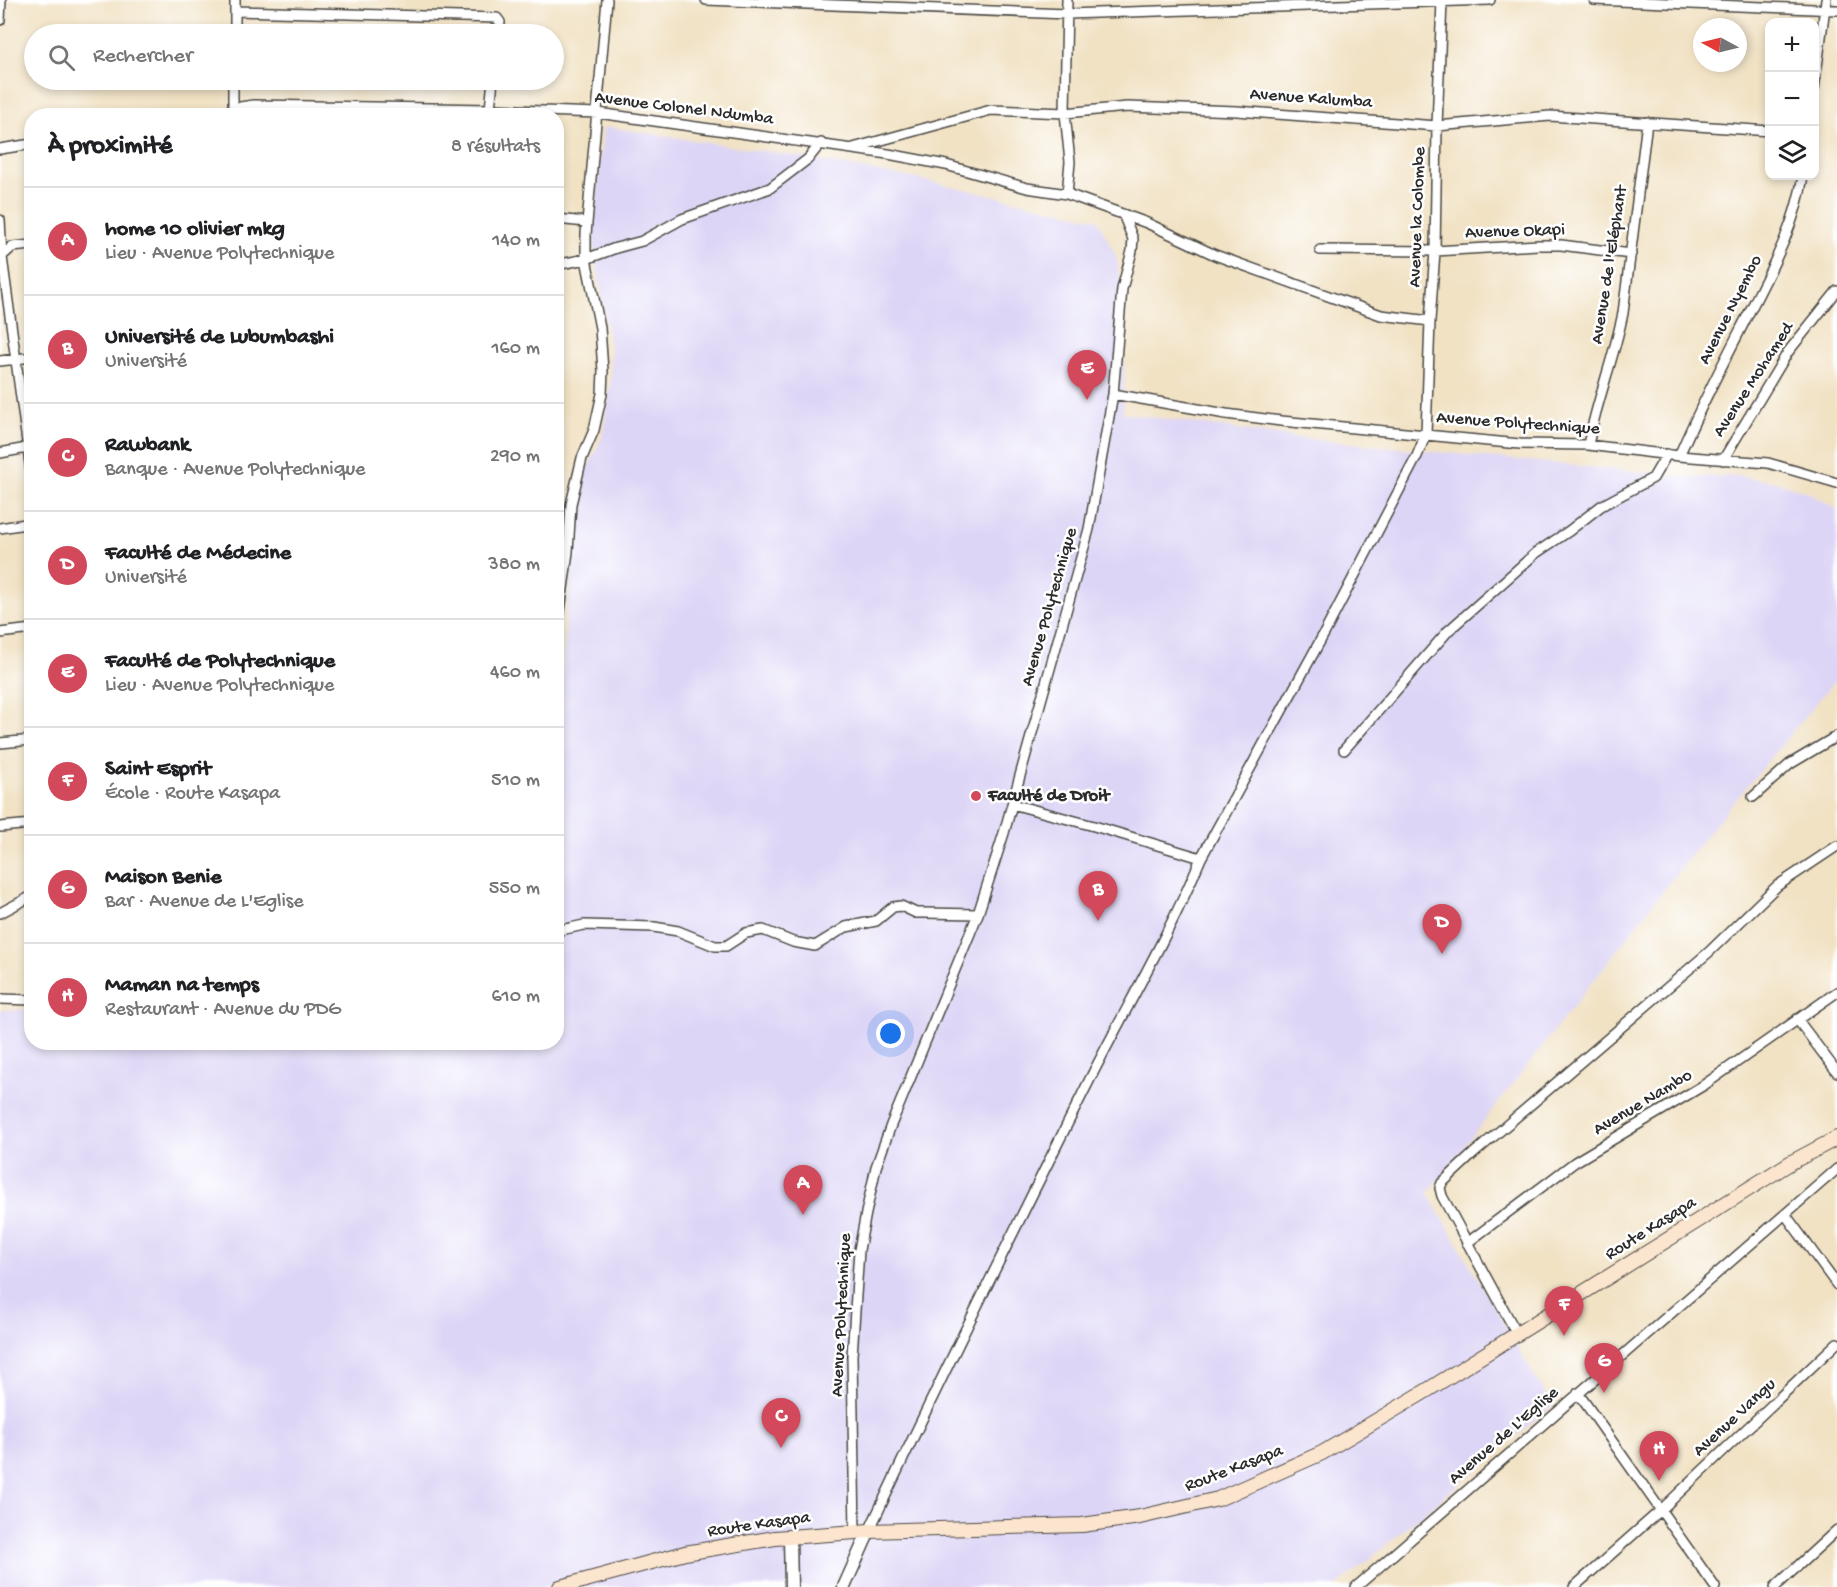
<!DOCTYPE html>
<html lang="fr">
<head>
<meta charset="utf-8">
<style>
	:root { --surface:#fff; --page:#f6f6f6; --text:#202124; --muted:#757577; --line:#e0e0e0; --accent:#d1495b }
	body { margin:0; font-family:"Gochi Hand",sans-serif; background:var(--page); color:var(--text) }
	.controls { position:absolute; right:18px; top:18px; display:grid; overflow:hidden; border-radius:12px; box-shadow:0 3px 9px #0003 }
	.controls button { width:54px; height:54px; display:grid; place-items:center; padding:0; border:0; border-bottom:2px solid var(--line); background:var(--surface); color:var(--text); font:30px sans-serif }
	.compass { position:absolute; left:1693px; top:18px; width:54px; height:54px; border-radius:50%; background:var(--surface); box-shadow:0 3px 9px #0003; rotate:277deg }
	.you { position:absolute; left:891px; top:1034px; width:21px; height:21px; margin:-15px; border:4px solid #fff; border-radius:50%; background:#1a73e8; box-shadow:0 0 0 9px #1a73e833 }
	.badge { display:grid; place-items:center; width:39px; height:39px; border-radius:50%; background:var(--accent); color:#fff; font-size:20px; font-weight:700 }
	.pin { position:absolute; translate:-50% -50px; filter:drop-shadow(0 2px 3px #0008) }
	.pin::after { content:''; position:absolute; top:32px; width:21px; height:18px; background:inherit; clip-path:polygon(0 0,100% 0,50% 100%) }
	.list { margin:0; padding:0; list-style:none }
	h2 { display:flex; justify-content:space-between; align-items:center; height:78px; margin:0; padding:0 24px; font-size:26px }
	h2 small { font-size:20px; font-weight:400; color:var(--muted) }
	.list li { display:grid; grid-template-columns:39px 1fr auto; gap:18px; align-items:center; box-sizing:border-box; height:108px; padding:0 24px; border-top:2px solid var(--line) }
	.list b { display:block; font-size:22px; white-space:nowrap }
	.list p { margin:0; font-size:20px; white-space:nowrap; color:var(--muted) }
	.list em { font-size:20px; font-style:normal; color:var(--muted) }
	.icon { flex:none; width:33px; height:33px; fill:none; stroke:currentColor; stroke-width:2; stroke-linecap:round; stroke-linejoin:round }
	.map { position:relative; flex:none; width:1837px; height:1587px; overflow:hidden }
	.search { position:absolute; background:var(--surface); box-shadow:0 3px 9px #0003; left:24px; top:24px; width:540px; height:66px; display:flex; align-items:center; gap:15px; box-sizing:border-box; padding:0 21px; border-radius:33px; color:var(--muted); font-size:22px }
	.panel { position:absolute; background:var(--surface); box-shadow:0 3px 9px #0003; left:24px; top:108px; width:540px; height:942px; border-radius:24px }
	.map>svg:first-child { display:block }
	.built { fill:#ddd5f6 }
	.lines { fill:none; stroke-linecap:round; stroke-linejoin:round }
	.minor-casing { stroke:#494642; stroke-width:12 }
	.tertiary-casing { stroke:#494642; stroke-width:15 }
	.secondary-casing { stroke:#494642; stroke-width:16 }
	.minor { stroke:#fff; stroke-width:9 }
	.tertiary { stroke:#fff; stroke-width:12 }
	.secondary { stroke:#fce5cf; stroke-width:14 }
	.poi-dot { fill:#d1495b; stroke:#fff; stroke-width:2 }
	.labels { text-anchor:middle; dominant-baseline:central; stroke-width:5; stroke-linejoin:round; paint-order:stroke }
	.street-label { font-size:18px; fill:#2b2b2b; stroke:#fff }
	.poi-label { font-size:18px; font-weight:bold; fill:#2b2b2b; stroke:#fff; text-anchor:start }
</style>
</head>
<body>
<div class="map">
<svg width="1837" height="1587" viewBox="0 0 1837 1587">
	<rect width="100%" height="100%" fill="#fff"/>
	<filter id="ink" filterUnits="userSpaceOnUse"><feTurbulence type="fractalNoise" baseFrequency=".0167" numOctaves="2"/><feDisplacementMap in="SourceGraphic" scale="12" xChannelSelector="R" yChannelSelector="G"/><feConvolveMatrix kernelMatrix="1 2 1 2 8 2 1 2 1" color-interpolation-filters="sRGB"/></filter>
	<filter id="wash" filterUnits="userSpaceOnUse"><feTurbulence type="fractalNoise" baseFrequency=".008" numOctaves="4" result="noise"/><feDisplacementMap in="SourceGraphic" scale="24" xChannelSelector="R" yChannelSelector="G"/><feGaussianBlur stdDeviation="1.35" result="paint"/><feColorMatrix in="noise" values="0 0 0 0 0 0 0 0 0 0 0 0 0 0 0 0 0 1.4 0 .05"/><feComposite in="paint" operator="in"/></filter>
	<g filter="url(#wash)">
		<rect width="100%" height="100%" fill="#f1e2c4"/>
		<path class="built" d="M608 127 794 156 923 180 1097 219 1116 256 1125 307 1123 413 1299 438 1688 477 1738 476 1777 482 1807 492 1837 509V678L1708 833 1428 1193 1552 1406 1336 1587H0V1010H31L32 1042H556L557 729 578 496 585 473 602 438 611 382 610 347 593 244 603 129Z"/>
	</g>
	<g filter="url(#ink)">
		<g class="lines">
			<defs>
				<path id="minor" d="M706 0 1067 14 1490 0
					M1067 0 1065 113 1070 162 1067 194 1147 223 1215 255 1381 315 1430 321
					M1594 0 1837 10
					M235 11 497 18 500 22 499 34
					M0 20 1 0
					M235 34V0
					M1814 89 1826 0
					M490 109 493 80
					M233 113V80
					M221 116 240 107 254 105 490 109 598 113 888 154 946 165 1027 188 1067 194
					M853 148 991 110 1065 113 1127 107 1237 111 1437 126 1550 116 1770 131
					M0 149 32 144
					M556 219 586 222
					M0 220 2 257 32 479
					M1320 250 1435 251 1538 245H1561L1631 254
					M0 258 12 247 32 245
					M556 265 586 259 616 248 642 241 682 219 770 188 808 159 821 143
					M0 361 32 357
					M1113 394 1226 414 1281 421 1488 441 1520 444 1588 445 1679 456 1768 463 1837 483
					M1588 445C1597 400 1614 358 1623 313L1647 122
					M0 453 27 448
					M1679 456C1701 404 1728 354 1754 303 1775 262 1796 222 1803 176
					M1723 460 1788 352 1837 291
					M0 528 32 523
					M0 633 32 629
					M556 640 568 552 571 504 582 458 594 430 602 394 603 371 600 328 586 259V234L607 0
					M0 743 32 740
					M1344 750 1448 631 1536 553 1569 531 1601 506 1653 478 1667 454
					M1753 797 1790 764 1837 736
					M1012 804 1094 826 1201 858
					M0 827 32 824
					M0 913 32 896
					M556 931 584 925 654 927 678 931 715 946H726L746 933 763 930 793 942 815 946 846 927 876 921 893 907 901 906 916 913H924L978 914
					M0 999 32 1000
					M1797 1019 1837 1072
					M1785 1214 1837 1285
					M1467 1243 1575 1162 1704 1085 1837 992
					M1517 1334 1442 1196 1440 1188 1442 1183 1473 1154 1709 952 1777 886 1837 846
					M1578 1393 1715 1587
					M869 1531C940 1379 1015 1228 1091 1077 1128 1004 1170 933 1201 858L1325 632 1417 456 1426 434 1430 321 1435 251 1437 126 1442 1
					M855 1532 852 1356 859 1250 866 1213 876 1167 891 1125 978 914 1004 833 1089 529 1113 394 1122 289 1132 251 1133 239 1123 214
					M1356 1587 1837 1169
					M1574 1587 1662 1509 1837 1343
					M1775 1587 1837 1530"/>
				<path id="tertiary" d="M790 1537 791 1587
					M844 1587 869 1531"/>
				<path id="secondary" d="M560 1587 685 1553 775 1538 869 1531 1082 1525 1140 1517 1218 1499 1322 1453 1426 1391 1790 1163 1837 1138"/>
			</defs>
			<use href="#minor" class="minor-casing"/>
			<use href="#tertiary" class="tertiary-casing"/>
			<use href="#secondary" class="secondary-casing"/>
			<use href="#minor" class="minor"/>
			<use href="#tertiary" class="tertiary"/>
			<use href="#secondary" class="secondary"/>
		</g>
	</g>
	<circle class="poi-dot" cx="976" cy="796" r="6"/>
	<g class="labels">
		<g class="street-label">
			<text transform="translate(1311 99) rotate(4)">Avenue Kalumba</text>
			<text transform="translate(684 109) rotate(7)">Avenue Colonel Ndumba</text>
			<text transform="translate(1418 217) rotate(-88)">Avenue la Colombe</text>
			<text transform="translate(1515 232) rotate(-2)">Avenue Okapi</text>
			<text transform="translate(1610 265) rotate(-81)">Avenue de l'Eléphant</text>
			<text transform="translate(1731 310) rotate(-63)">Avenue Nyembo</text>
			<text transform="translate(1754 380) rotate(-57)">Avenue Mohamed</text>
			<text transform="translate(1518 424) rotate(4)">Avenue Polytechnique</text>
			<text transform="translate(1050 607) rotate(-74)">Avenue Polytechnique</text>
			<text transform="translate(1643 1103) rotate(-31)">Avenue Nambo</text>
			<text transform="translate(1651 1229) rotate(-32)">Route Kasapa</text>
			<text transform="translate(842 1315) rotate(-87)">Avenue Polytechnique</text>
			<text transform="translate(1735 1418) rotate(-43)">Avenue Vangu</text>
			<text transform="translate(1504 1436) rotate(-41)">Avenue de L'Eglise</text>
			<text transform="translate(1234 1469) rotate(-21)">Route Kasapa</text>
			<text transform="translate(759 1525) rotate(-8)">Route Kasapa</text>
		</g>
		<g class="poi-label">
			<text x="988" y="796">Faculté de Droit</text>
		</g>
	</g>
</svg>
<div class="controls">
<button>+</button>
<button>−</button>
<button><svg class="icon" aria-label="layers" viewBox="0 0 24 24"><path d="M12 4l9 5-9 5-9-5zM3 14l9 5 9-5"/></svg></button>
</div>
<svg class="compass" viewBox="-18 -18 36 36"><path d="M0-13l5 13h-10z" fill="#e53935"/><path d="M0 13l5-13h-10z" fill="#757577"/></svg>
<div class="you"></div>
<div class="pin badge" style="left:803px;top:1215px">A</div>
<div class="pin badge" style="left:1098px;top:921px">B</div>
<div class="pin badge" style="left:781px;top:1448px">C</div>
<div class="pin badge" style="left:1442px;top:954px">D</div>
<div class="pin badge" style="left:1087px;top:400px">E</div>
<div class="pin badge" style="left:1564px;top:1336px">F</div>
<div class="pin badge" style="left:1604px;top:1393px">G</div>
<div class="pin badge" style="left:1659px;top:1481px">H</div>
<div class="search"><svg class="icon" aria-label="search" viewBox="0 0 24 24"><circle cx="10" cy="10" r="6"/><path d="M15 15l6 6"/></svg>Rechercher</div>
<section class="panel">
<h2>À proximité<small>8 résultats</small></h2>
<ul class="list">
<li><span class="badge">A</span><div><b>home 10 olivier mkg</b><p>Lieu · Avenue Polytechnique</p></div><em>140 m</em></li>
<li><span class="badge">B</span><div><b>Université de Lubumbashi</b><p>Université</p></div><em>160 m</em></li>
<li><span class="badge">C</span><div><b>Rawbank</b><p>Banque · Avenue Polytechnique</p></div><em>290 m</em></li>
<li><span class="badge">D</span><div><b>Faculté de Médecine</b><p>Université</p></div><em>380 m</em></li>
<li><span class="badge">E</span><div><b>Faculté de Polytechnique</b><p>Lieu · Avenue Polytechnique</p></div><em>460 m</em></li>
<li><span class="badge">F</span><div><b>Saint Esprit</b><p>École · Route Kasapa</p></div><em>510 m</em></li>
<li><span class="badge">G</span><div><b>Maison Benie</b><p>Bar · Avenue de L'Eglise</p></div><em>550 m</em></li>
<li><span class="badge">H</span><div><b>Maman na temps</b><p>Restaurant · Avenue du PDG</p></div><em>610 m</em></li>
</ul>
</section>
</div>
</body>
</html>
